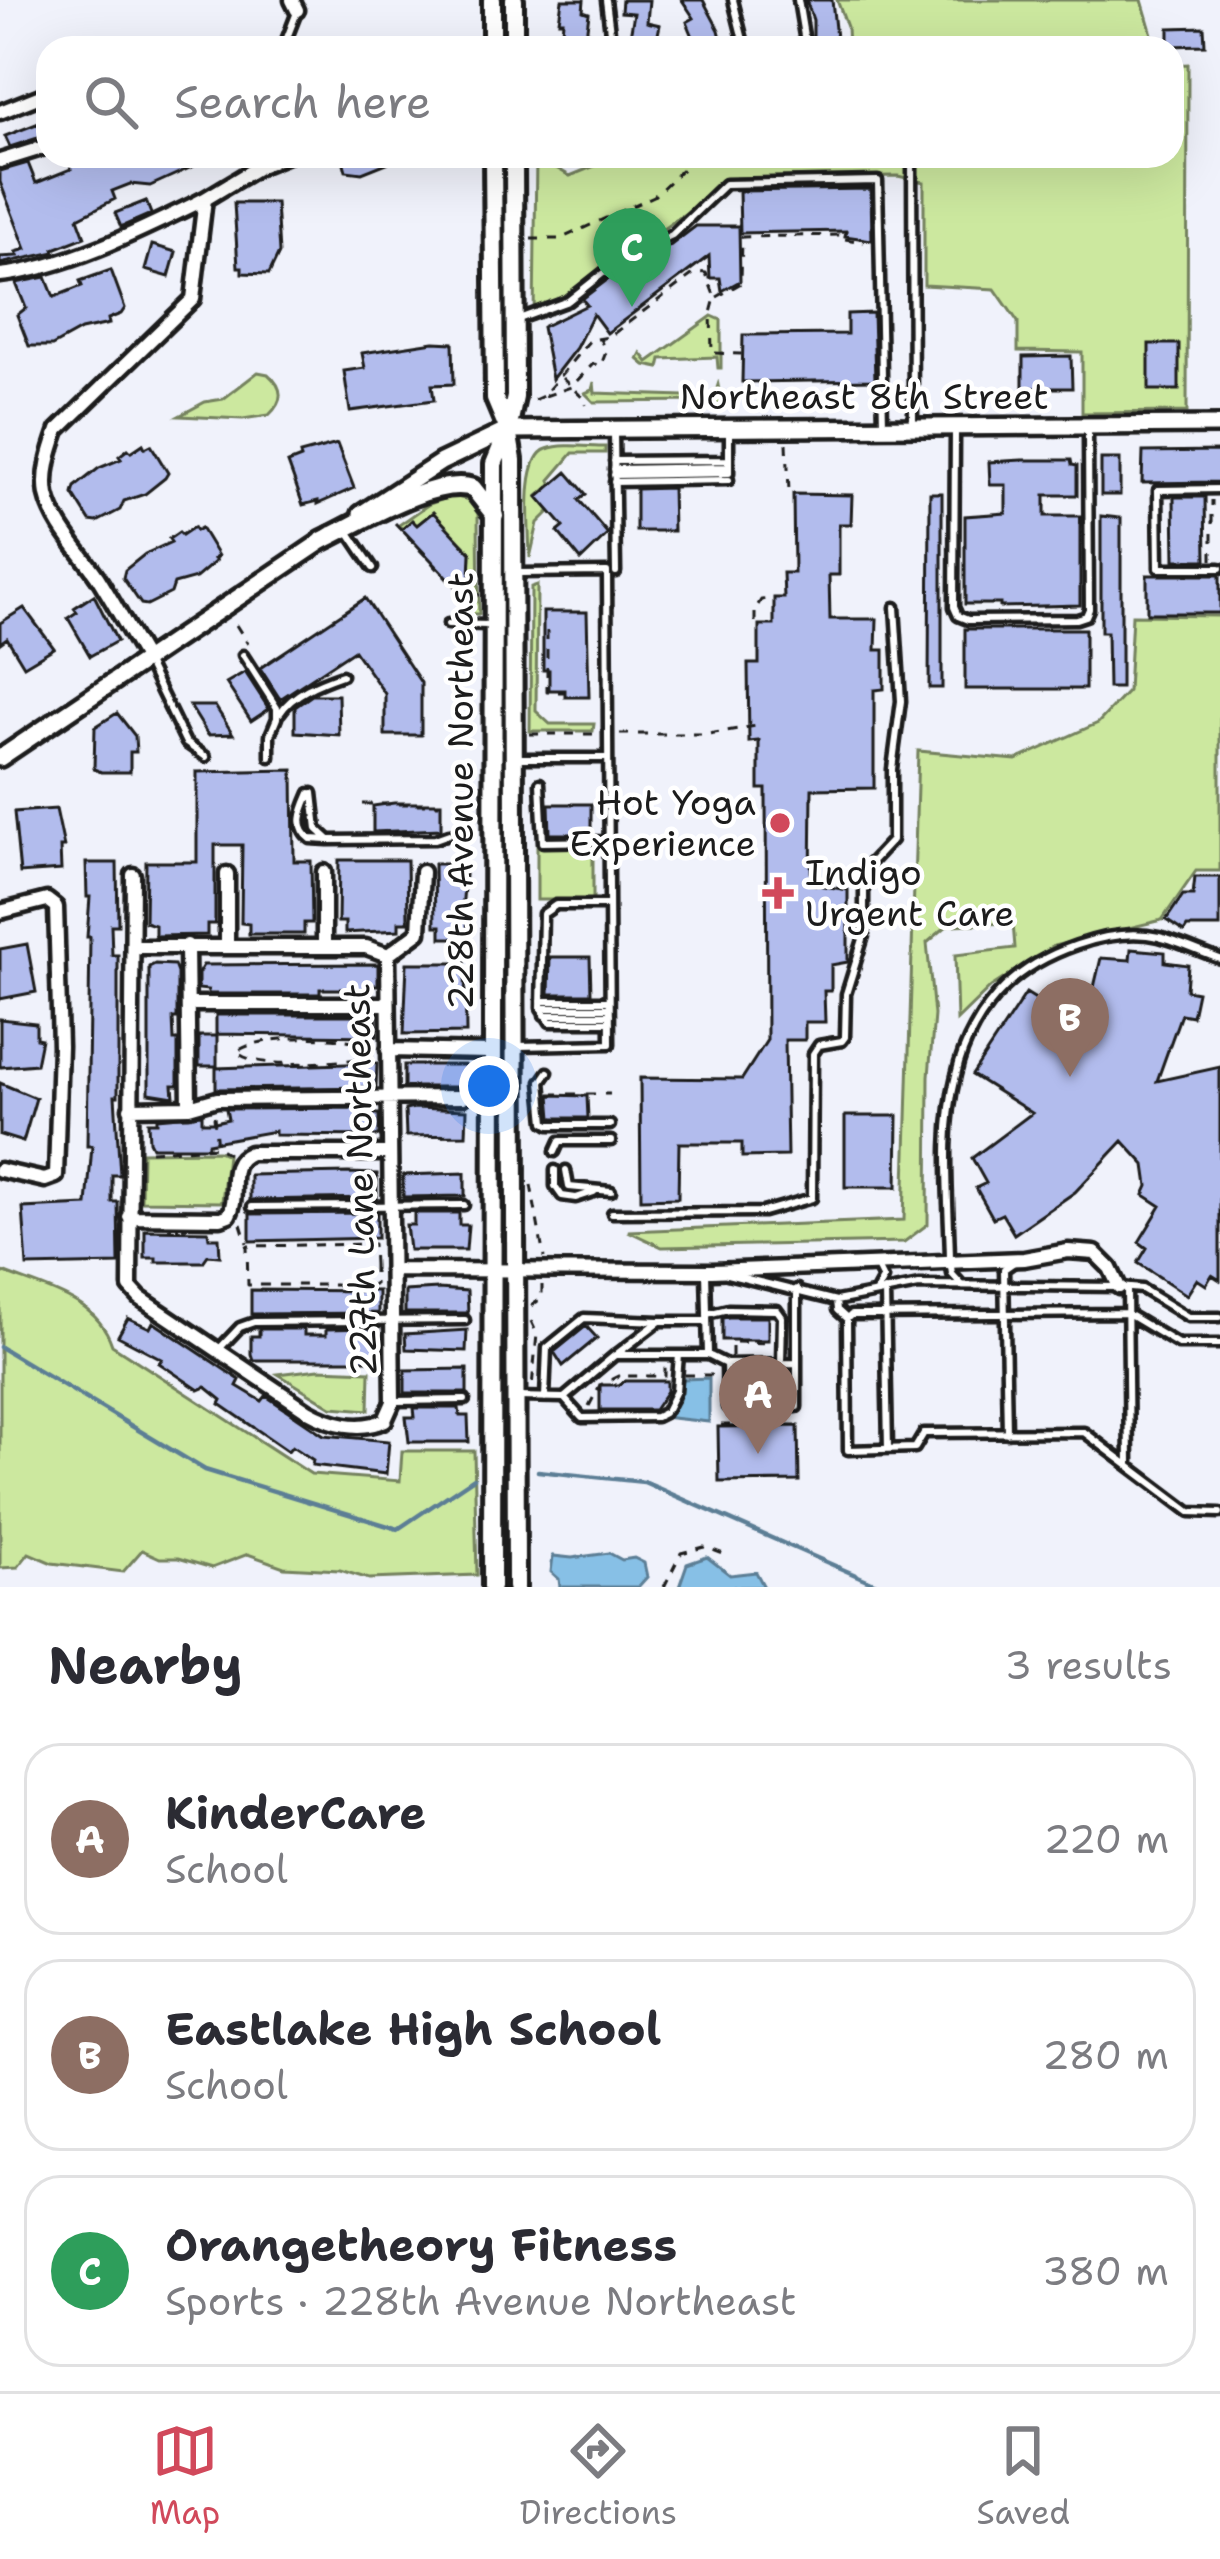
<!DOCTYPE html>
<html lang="en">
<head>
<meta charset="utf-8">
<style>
	:root { --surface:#fff; --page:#f2f2f3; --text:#2b2b33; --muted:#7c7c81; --line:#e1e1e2; --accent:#d1495b }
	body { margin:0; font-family:"Shantell Sans",sans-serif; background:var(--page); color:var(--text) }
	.you { position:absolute; left:489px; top:1086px; width:42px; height:42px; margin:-30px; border:9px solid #fff; border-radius:50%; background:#1a73e8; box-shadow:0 0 0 18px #1a73e833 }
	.badge { display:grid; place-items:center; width:78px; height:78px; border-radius:50%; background:var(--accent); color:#fff; font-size:39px; font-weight:700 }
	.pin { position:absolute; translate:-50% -99px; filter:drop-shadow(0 3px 6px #0008) }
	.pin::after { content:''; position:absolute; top:63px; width:42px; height:36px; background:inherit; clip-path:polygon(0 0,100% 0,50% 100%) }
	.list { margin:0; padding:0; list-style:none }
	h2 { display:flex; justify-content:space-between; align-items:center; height:156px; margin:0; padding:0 48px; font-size:51px }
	h2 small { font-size:39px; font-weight:400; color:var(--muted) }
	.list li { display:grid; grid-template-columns:78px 1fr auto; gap:36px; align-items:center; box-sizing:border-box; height:192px; margin:0 24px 24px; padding:0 24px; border:3px solid var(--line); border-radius:36px }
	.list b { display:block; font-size:45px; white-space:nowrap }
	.list p { margin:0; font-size:39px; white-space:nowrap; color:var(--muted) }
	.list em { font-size:39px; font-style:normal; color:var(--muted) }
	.icon { flex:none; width:66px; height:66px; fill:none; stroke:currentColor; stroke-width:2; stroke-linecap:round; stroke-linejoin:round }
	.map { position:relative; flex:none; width:1220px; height:1587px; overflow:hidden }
	.search { position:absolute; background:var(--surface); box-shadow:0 12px 48px #0002; left:36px; right:36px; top:36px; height:132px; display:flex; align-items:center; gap:30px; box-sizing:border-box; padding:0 42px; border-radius:36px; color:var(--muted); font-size:45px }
	.sheet { height:804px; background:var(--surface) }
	nav { display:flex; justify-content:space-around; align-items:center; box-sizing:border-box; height:168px; border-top:3px solid var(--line); background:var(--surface); font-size:33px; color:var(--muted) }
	nav a { display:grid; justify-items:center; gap:6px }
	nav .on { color:var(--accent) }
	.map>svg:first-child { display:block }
	.green { fill:#cce89f; stroke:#74825e; stroke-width:3 }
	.water { fill:#87c0e6; stroke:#5c7e95; stroke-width:3 }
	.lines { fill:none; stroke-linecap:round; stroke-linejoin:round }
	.stream { stroke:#5c7e95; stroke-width:4.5 }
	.building { fill:#b2bced; stroke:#1c1c1c; stroke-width:3 }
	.service-casing { stroke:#1c1c1c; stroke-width:15 }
	.minor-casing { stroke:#1c1c1c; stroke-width:21 }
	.tertiary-casing { stroke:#1c1c1c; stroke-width:24 }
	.secondary-casing { stroke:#1c1c1c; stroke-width:26 }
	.path { stroke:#1c1c1c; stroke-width:3; stroke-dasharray:9 9; stroke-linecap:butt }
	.service { stroke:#fff; stroke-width:6 }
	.minor { stroke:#fff; stroke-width:12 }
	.tertiary { stroke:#fff; stroke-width:15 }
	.secondary { stroke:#fff; stroke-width:16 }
	.poi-dot { fill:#d1495b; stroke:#fff; stroke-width:4.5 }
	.labels { text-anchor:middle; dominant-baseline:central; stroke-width:9; stroke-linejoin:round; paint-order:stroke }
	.street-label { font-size:36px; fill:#1c1c1c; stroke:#fff }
	.poi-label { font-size:36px; fill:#1c1c1c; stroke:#fff; text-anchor:end }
</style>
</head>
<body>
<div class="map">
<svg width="1220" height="1587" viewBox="0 0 1220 1587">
	<rect width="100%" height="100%" fill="#f0f2fb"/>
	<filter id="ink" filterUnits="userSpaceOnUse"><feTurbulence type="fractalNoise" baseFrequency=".00833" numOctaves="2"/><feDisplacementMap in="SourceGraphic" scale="24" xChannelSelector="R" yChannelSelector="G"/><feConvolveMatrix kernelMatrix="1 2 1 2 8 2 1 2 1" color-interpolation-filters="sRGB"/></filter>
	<g filter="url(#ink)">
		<path class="green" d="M837 0H1142L1156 48H848L847 27Z
			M1188 64 1187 412 1082 413V352L1018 351V322L995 289 924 285V182L898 176 736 178 534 319 536 156H551L553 166 570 176 619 156 923 161 924 156H1172V65Z
			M712 316 721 320V368H718L717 357 661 359 659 368 645 365 638 359 641 353 648 362Z
			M258 372 268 374C284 388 284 401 269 415L243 419 179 416 205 402 223 399Z
			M594 382 595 393 714 397 718 385 722 405 704 401 594 402 585 393 592 390Z
			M605 447V453H573L550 480 552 484 538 496 550 511 538 523 530 558C530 535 521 457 547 449 563 443 588 447 605 447Z
			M453 496 469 500 478 514 479 614H469L471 552 433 513 417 525 402 529 399 525 429 504Z
			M537 585 536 711 550 724H594L593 731H530L531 587Z
			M1132 615 1220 616V871H1196L1162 920 1054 946 991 987 957 1020 955 955 1015 948 1013 923 948 925 927 943 934 1015 929 1076 928 1224 904 1242 662 1247 628 1231 904 1220 918 751 1016 760 1098 723 1128 691Z
			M537 845H593V900H537Z
			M218 1151 227 1155 222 1202 141 1201 142 1152Z
			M0 1271C41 1288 97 1298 112 1345L311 1474 400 1481 402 1451H474L477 1575 369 1579 340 1570 284 1567 248 1554 212 1568 178 1558H160L142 1550 123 1572 52 1563 29 1553 18 1567 0 1568Z
			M319 1369 370 1371 369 1410 332 1407 278 1374Z"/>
		<path class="water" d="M709 1378V1422L663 1417 679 1400 683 1379Z
			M609 1553 622 1560 634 1558 644 1563 647 1577 638 1587H560L559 1579 551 1572 553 1556 572 1558Z
			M707 1557 730 1575 756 1572 764 1587H679L687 1564Z"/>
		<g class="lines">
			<path class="stream" d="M0 1347 205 1470 398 1529 474 1478
				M538 1471 644 1482 883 1587"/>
		</g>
		<path class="building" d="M562 0H584L583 11 589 13 585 44 561 41 563 21H559Z
			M622 0H649L647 22 660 25 655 48H628L634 13 621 12Z
			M682 0H703L719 30 722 42 717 44 718 48H676L694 39 687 22 694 18Z
			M806 0H832L837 48H813V20Z
			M1204 27 1205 45 1169 46V28Z
			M39 123 44 136 10 147 5 136Z
			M126 156H216L150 186 130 184 112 191 115 199 78 218 85 237 54 249 55 252 0 264V257L18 256 16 252 26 249 0 182V171L28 163 36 183 71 169 70 164 80 161 101 158 103 164Z
			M342 156H402V157L362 173 346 171Z
			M871 189 872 240 845 236 846 231 740 233 739 191Z
			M146 201 151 214 121 227 115 213Z
			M234 203H276L279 253 269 274 242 273V267H238Z
			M696 226H739L740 281 722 291 720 278H710L709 256 607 333 593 314 576 348 552 379 542 327 587 305 582 299 624 267 627 271 649 254 655 251 658 255Z
			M152 245 176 252 169 277 145 270Z
			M111 270 125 308 121 314 108 319 109 324 81 330 52 346H29L17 315 26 308 16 283 46 277 54 297 82 286 80 281Z
			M873 313 875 380 742 382 743 335 847 334V314Z
			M434 342 453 343 454 384 432 385 434 400 350 411 344 371 365 368 362 353Z
			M1149 344H1179V390H1149Z
			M1071 356 1072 388H1023V357Z
			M143 444 145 448 151 445 168 473 165 478 145 494 124 501 120 510 97 522 90 521 73 494 75 487 99 468 121 459 119 456 128 449 131 452Z
			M337 444 354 488 318 504V501L303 505 288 463 301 458 300 454Z
			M1220 451V482L1142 483 1143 452Z
			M1101 459H1120V495H1101Z
			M1022 460H1071L1072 465 1077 466V495H1045V516H1080V605L1000 607V604H965V516L1006 513V485H990L989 462Z
			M567 472 586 494 579 500 608 534 581 560 558 532 564 527 538 497Z
			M672 488 673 531H636V489Z
			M930 493H942V688H929Z
			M793 494 852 495 851 524H839V575H829L830 619H877L876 650H884V689L874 690V788L812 789 811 884 848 890V962L831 965V991H824L825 1022H805V1040H785L787 1156 742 1157V1143H679L678 1198 641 1199 640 1078 742 1079 767 1040 766 789H759V741L749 742 748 664H759V625H774V598H784L783 573H794Z
			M1174 497H1205L1206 560H1175Z
			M433 512 471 553 470 577 460 591 402 529 412 520 417 525Z
			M1101 516 1121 518V688H1108L1107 632H1101Z
			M194 527 196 531 201 528 218 556 214 559 216 561 196 578 174 584 171 593 147 605 141 604 123 578 125 570 145 554 171 542 169 539 179 532 182 535Z
			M1147 575H1220V613H1147Z
			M94 595 117 641 90 656 68 618 77 612 74 608Z
			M365 598 421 683V735H385V694L354 650 280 699 260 668Z
			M24 608 54 648 24 666 7 638 0 643V623Z
			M543 612H587L589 697H565V690H549V670H543Z
			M965 629H1085V689H965Z
			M245 672 269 709 251 721 226 683Z
			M312 695H338L339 735 295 732V707Z
			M190 706H215L233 734 208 735Z
			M117 713 135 736 136 752H130V772H101L94 769 95 727Z
			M293 770 294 861H311L312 923H304V934H249V924L241 923 242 845H215V924H207V935L155 936V925L145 922 146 862H197V772Z
			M394 803H441V829L373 832V806Z
			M549 804H591V834H550Z
			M56 809 64 847H60L61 870 20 873 14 812Z
			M339 860H407L408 922H399V930L345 933V922H338Z
			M86 863H117L118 925H111L112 955H118V1096H115L120 1175H112V1202H118L119 1264 27 1266 23 1208 87 1205 92 1146H87L90 937H87L90 897H87Z
			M434 864H461V875H465L461 922 467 921 468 933 462 938H441V926H435Z
			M1195 877H1220V927H1187L1184 932 1166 920 1183 895H1193Z
			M27 944 36 992 0 999V949Z
			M1131 949 1165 952V962L1188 965 1186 990 1197 992 1192 1016 1181 1014 1157 1081 1220 1067V1280L1212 1275 1206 1285 1197 1279 1187 1295 1138 1263 1147 1248 1139 1242 1161 1206 1144 1195 1148 1186 1145 1165 1123 1141 1075 1192 1014 1234 1002 1214 993 1218 976 1188 986 1183 972 1158 1032 1113 972 1075 1026 993 1084 1029 1101 958 1130 960Z
			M550 957H590L591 994H549Z
			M407 963H465L466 1033 404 1034Z
			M155 964 174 965 177 973V1018H173L174 1040H178V1085H173L174 1097 149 1093V967Z
			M378 964V985H367V994H342V989H320V994H208V990L198 989V974L203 965Z
			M216 1015H376L377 1036 216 1034Z
			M0 1019 36 1023V1038L41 1039 36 1064 0 1067Z
			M199 1036H217V1066H199Z
			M377 1063 376 1087 216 1089V1068Z
			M404 1065H465L466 1087H404Z
			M0 1083 36 1098 23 1142 0 1135Z
			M550 1095 587 1096 588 1118H552Z
			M367 1108V1114H379V1136L275 1135V1131L208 1143V1147H152L149 1141 148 1122H157V1118L202 1114V1122H215L228 1119 226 1109Z
			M414 1108 467 1110 466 1135 406 1136 405 1110Z
			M845 1116H898L897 1187H845Z
			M348 1173 377 1174V1198L250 1200V1175Z
			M465 1173V1196L403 1197V1175Z
			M377 1213V1238L250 1241V1214Z
			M414 1213H459V1225H468L466 1250H409L406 1225H414Z
			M145 1230 208 1231 209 1238H219L220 1256 208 1255 203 1262H156V1258H145Z
			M438 1289 467 1291 468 1313H405V1291Z
			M251 1290 378 1291V1313L251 1314Z
			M729 1317H768V1340H722V1318Z
			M128 1318 150 1328 153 1322 240 1380 237 1386 262 1401 266 1396 324 1435 389 1441 386 1474 312 1465 313 1460 292 1446 288 1451 220 1404 222 1400 206 1387 199 1390 159 1363 162 1359 118 1336Z
			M586 1326 597 1338 563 1366 554 1352Z
			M371 1328V1335H380L379 1360H253L251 1354V1336H259V1329H304V1335H326V1329Z
			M467 1330 466 1351 406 1349 405 1334Z
			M467 1369V1393H405V1370Z
			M624 1381H667V1391L654 1410H600V1385H619Z
			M414 1408H459L460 1416H468L469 1442H409L406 1417H415Z
			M798 1426 799 1481 719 1482 718 1427Z"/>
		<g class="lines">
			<defs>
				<path id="service" d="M606 0 612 48
					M733 0 745 48
					M798 0 806 48
					M283 48 297 12
					M912 156 913 425
					M516 320 568 301 621 259 672 235 725 184 878 181 883 425
					M614 432 616 572
					M955 432 954 607 958 616 968 620 1077 619 1086 616 1089 609 1088 429
					M614 461 729 460
					M614 469 729 467
					M614 475 729 473V430
					M614 482 729 480
					M1220 489 1158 490 1159 568H1220
					M348 531 373 568
					M448 624 488 625
					M243 655 277 708V718L270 735V757
					M146 661 186 743 206 757
					M280 713C293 693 319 683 342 675
					M515 758H607
					M540 783 543 842 608 841
					M310 793C303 809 294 827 311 839L328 840
					M313 793 317 829 329 840 435 839 449 834
					M609 905H556L543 914 541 1008 550 1022H610
					M541 1001H609
					M541 1008H609
					M544 1015H610
					M518 1046 610 1044 607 572 519 573
					M548 1072 541 1082 545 1122 550 1125H610
					M555 1152 560 1141H611
					M555 1170V1186L562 1196 576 1198 594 1192
					M566 1170 569 1187 611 1191
					M252 1207 464 1205
					M612 1213 763 1212 812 1198 813 1054 819 1045 842 1041 845 1037 846 994 864 936V870L892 840V769L901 701 895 607
					M727 1274 836 1301 919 1285 1119 1287 1142 1289 1188 1317H1220
					M962 1285 952 1274 950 1259C949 1199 941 1134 956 1075 963 1043 981 1010 1005 987 1040 953 1110 926 1159 937 1179 942 1200 952 1220 959
					M1127 1288 1129 1464
					M885 1291 888 1449
					M876 1292 883 1279 877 1267
					M836 1301 837 1310 847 1319 848 1450 915 1448 924 1433 1084 1432 1190 1512 1220 1513
					M707 1314 728 1309 777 1310 782 1317 781 1363
					M847 1319 851 1315 1126 1313 1178 1344H1220
					M220 1348 240 1327 254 1322 465 1320
					M618 1353 660 1321H707
					M708 1355 726 1364 797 1363V1289
					M726 1364 727 1407H797V1363
					M517 1397 564 1398 615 1355H708L706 1271
					M545 1398 547 1348 584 1318 660 1321
					M564 1398 582 1418 656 1417 664 1413
					M396 1401 465 1400
					M667 1409 676 1391 679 1355
					M1007 1433 1004 1269 1014 1262"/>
				<path id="minor" d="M292 0 297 10
					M0 112 48 93
					M0 161 48 146
					M0 275C67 268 144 229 205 199
					M145 658C129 631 114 603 97 576 80 551 54 525 47 495 43 473 51 450 58 430L193 299 205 199 260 166 285 156
					M324 872V946
					M227 874V945
					M133 875 130 1287 140 1298 308 1411C331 1424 360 1432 385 1420L393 1402 388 955 419 932 422 872
					M0 912 47 900 56 907 60 1046 56 1176 45 1180 0 1170
					M187 945 189 1107
					M133 947H366L388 955
					M188 1004H388
					M388 1050 491 1052
					M130 1108 189 1107 217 1099 463 1097
					M129 1217 221 1218 229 1215C241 1193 223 1164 250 1153H389
					M391 1270 712 1271 1024 1259 1068 1251 1095 1253 1110 1268 1119 1287"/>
				<path id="tertiary" d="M361 514 441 462 508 430 1220 425
					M0 758 331 535"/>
				<path id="secondary" d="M492 0V48
					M514 0V48
					M493 156 495 399 508 430 513 460 516 1587
					M323 540C359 523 434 476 473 488L495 516
					M492 1587 494 464 508 430 515 397 514 156"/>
			</defs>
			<use href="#service" class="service-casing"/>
			<use href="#minor" class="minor-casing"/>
			<use href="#tertiary" class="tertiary-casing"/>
			<use href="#secondary" class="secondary-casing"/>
			<path class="path" d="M531 239H560L654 196 696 156
				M717 297 741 283 742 237 844 235 845 239 864 242
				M562 378 584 399 586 405
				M545 396 571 387 593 364 601 365 606 352 600 339
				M534 400 543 396 590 340 609 337 696 272 706 273 715 298 711 313 712 353 741 354
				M787 443 789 492
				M395 523 462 595H480
				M1212 560V500
				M755 622V610L761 600 770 599
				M236 625 248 644
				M547 631V692H565
				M530 734H599
				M620 734H708L756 726
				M363 804H439
				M373 1053 361 1059C333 1061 256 1071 237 1052 257 1034 351 1033 374 1048
				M550 1094H610
				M214 1116 217 1147 228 1154
				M151 1151 217 1147
				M531 1185 544 1258
				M241 1224 247 1243
				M374 1265 373 1244 247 1246 248 1285H374V1265H381
				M531 1306 542 1298V1285
				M531 1321 537 1334 532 1387
				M732 1356V1342L769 1343
				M685 1375H717
				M589 1406 600 1385 618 1376H665V1364
				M738 1420V1425H803
				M721 1425H736
				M664 1587 681 1553 704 1547 729 1556"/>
			<use href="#service" class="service"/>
			<use href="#minor" class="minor"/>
			<use href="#tertiary" class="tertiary"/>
			<use href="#secondary" class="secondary"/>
		</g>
	</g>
	<g class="poi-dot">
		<circle cx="780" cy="823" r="12"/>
		<path d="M772 875h12v12h12v12h-12v12h-12v-12h-12v-12h12z"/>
	</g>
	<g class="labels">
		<g class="street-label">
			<text x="864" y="396">Northeast 8th Street</text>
			<text transform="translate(460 791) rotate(-90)">228th Avenue Northeast</text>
			<text transform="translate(360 1180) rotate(-91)">227th Lane Northeast</text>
		</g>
		<g class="poi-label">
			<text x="756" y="802">Hot Yoga<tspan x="756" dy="41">Experience</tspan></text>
			<text x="805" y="872" text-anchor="start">Indigo<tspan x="805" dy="41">Urgent Care</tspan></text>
		</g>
	</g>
</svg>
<div class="you"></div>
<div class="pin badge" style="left:758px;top:1454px;background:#8d6e63">A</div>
<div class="pin badge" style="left:1070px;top:1077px;background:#8d6e63">B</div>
<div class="pin badge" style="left:632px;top:307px;background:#2e9e5b">C</div>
<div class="search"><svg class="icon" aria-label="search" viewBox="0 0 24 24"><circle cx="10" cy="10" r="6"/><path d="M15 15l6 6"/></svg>Search here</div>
</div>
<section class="sheet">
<h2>Nearby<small>3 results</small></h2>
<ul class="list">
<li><span class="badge" style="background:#8d6e63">A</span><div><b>KinderCare</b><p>School</p></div><em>220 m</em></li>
<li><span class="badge" style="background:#8d6e63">B</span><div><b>Eastlake High School</b><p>School</p></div><em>280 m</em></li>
<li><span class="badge" style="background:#2e9e5b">C</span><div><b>Orangetheory Fitness</b><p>Sports · 228th Avenue Northeast</p></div><em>380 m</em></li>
</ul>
</section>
<nav>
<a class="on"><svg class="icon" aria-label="map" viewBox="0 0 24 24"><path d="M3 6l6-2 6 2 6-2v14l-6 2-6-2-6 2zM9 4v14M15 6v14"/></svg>Map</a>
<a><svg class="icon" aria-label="directions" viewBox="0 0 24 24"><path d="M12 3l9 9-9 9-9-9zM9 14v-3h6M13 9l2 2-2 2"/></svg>Directions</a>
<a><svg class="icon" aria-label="saved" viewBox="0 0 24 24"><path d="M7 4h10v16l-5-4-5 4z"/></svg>Saved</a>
</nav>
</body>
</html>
